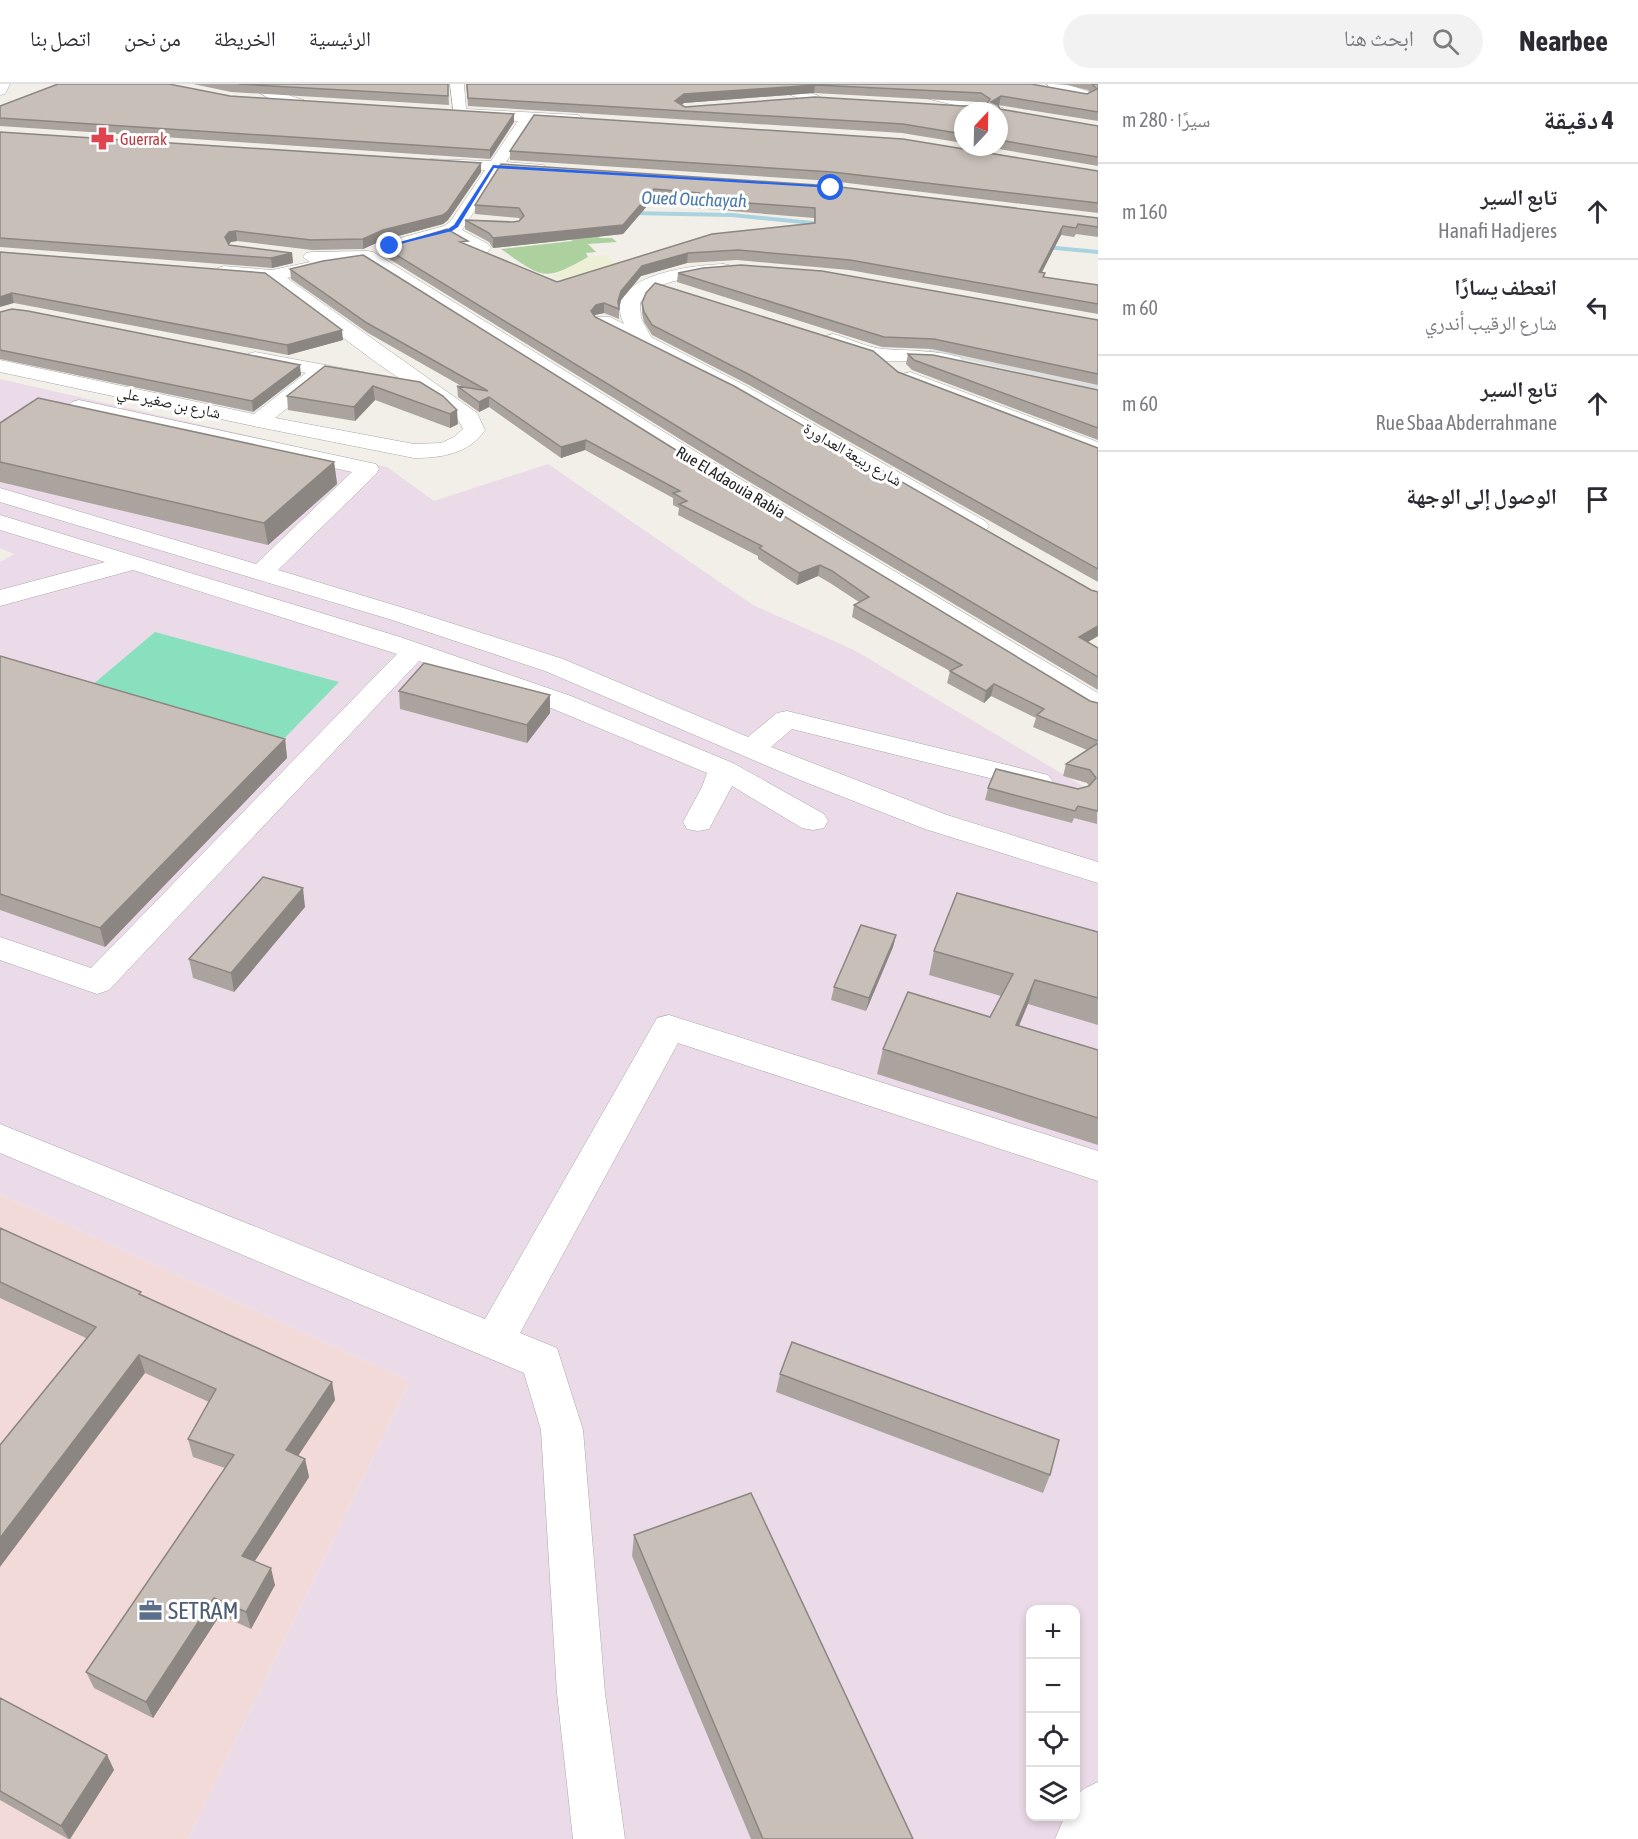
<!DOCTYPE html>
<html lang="ar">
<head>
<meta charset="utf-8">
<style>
	:root { --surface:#fff; --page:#f2f2f3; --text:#2b2b33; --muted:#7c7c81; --line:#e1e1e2 }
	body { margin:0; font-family:"Asap Condensed","Noto Naskh Arabic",sans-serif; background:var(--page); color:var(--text); direction:rtl }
	.controls { position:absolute; right:18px; bottom:18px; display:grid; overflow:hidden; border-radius:12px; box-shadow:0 3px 9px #0003 }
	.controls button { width:54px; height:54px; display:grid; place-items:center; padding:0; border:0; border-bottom:2px solid var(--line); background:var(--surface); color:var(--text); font:30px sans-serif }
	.compass { position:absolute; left:954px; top:18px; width:54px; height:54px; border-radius:50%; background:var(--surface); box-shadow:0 3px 9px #0003; rotate:22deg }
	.stop { position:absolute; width:18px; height:18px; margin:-14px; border:4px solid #2563eb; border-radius:50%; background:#fff }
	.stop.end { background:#2563eb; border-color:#fff; box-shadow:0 2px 6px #0008 }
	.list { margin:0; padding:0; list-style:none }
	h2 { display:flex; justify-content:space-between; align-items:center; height:78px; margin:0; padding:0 24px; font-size:26px }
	h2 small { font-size:20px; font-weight:400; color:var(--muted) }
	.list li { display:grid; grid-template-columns:39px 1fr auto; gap:18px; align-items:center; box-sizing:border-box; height:96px; padding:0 24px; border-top:2px solid var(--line) }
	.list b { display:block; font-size:22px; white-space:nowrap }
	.list p { margin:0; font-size:20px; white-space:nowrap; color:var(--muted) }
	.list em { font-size:20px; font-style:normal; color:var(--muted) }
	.icon { flex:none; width:33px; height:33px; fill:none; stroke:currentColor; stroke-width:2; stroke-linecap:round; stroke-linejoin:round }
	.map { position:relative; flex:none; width:1098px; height:1755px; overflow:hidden; direction:ltr }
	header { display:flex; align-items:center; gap:36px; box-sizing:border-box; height:84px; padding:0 30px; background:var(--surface); border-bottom:2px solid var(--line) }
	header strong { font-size:28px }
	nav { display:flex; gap:33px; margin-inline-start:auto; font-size:21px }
	.search { width:420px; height:54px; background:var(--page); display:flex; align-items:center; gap:15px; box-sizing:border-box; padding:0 21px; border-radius:33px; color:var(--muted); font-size:22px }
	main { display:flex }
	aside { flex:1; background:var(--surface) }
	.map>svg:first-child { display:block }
	.residential { fill:#e0dfdf }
	.commercial { fill:#f2dad9 }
	.industrial { fill:#ebdbe8; fill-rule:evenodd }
	.farmland { fill:#eef0d5 }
	.forest { fill:#add19e }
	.pitch { fill:#88e0be }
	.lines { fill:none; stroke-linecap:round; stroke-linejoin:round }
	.stream { stroke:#aad3df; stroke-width:4 }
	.minor-casing { stroke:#a9a9a9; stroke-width:1 }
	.minor { fill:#fff; fill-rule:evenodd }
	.wall { fill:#aba49e; fill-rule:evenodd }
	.shaded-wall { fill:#8b8681 }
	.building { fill:#c7bfb8; stroke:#8b8681; stroke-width:1.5; fill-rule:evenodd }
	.route { fill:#2563eb }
	.labels { text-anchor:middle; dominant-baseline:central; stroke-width:6; stroke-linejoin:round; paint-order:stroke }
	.far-health-label { font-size:16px; fill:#be3a42; stroke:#fff; text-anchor:start }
	.far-street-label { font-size:16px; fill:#222; stroke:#fff }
	.far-water-label { font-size:18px; font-style:italic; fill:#4a7aab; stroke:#fff }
	.near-service-label { font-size:24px; fill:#4e5e75; stroke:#fff; text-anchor:start }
</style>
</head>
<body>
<header>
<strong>Nearbee</strong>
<div class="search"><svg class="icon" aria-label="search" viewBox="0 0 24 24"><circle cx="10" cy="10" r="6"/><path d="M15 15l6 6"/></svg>ابحث هنا</div>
<nav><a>الرئيسية</a><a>الخريطة</a><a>من نحن</a><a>اتصل بنا</a></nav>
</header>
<main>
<aside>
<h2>4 دقيقة<small>سيرًا · 280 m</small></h2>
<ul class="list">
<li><svg class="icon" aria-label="ahead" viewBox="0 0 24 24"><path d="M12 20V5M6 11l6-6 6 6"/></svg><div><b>تابع السير</b><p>Hanafi Hadjeres</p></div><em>160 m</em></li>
<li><svg class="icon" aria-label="left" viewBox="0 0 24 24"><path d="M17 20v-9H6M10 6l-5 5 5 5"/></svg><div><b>انعطف يسارًا</b><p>شارع الرقيب أندري</p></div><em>60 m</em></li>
<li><svg class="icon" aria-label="ahead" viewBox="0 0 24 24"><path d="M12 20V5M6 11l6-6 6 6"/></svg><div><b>تابع السير</b><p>Rue Sbaa Abderrahmane</p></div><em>60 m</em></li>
<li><svg class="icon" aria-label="arrive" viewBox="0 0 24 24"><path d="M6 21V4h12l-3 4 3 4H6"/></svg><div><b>الوصول إلى الوجهة</b></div></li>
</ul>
</aside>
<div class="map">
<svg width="1098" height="1755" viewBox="0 0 1098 1755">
	<rect width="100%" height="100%" fill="#f2efe9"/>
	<path class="residential" d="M936 257 1098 281V306L928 267Z"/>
	<path class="commercial" d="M0 1110 410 1297 188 1755H0Z"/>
	<path class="industrial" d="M0 295 387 383 434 417 548 380 753 521 854 566 1098 711V1755H188L410 1297 0 1110V478L14 470 0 464ZM1030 1526H1076V1732H1030Z"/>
	<path class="farmland" d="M607 171 616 181 567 197 550 191 558 190 588 173Z"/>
	<path class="forest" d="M593 149 600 154H612L617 158 588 160 596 168 586 169 588 173C543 198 544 195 501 165L572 157 573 154Z"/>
	<path class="pitch" d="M155 548 339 598 275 664 85 607Z"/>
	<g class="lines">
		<path class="stream" d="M629 129 732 131 823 140
			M1045 163 1098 168"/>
		<defs>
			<path id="minor" d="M0 0H10L5 10 0 11Z
				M243 0C267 0 281 10 304 16L306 19 299 23 276 18Z
				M450 0H464L466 25 578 31 586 36 578 41 533 38 506 78 543 81 551 86 543 91 500 88 462 146 488 160 491 164 488 168 482 169 448 152 406 163 400 162 397 158 400 154 444 142 450 138 485 86 436 83 428 78 430 75 491 77 518 37 454 32Z
				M767 0H787L819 12 821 15 814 19 809 18 769 3Z
				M878 0H903L1003 24 1005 27 999 31V27H979L880 3Z
				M1047 0H1067L1098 11V20L1049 3Z
				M367 167 373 168 732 390 1098 609V629L1088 627 716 400 363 177 342 178 339 182 287 194 477 329 485 346C469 370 441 374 414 374L258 343 0 288V276L254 330 306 289 248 278 245 274 248 270 255 268 363 288 370 290 373 294 370 298 363 300 326 293 275 334 414 360 441 359 454 353 463 345 459 337 452 331 377 279 267 197 224 194 218 192 215 188 218 184 224 182 272 186 310 178 303 173 306 169 312 168Z
				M723 180 729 181 732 185 729 189 674 197 658 202 645 211 640 219 641 234 651 253 748 303 985 437 989 442 985 447 977 449 969 447 734 311 596 241 593 237 596 233H610L624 240C599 191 695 181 723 180Z
				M833 250C849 254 867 264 884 265 910 267 934 266 960 273L963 277 960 281 953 283 914 277H880L826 260 823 256 826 252Z
				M910 288 1098 358V373L903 298 900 294 903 290Z
				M79 316 376 380 379 385 376 390 278 486 407 525 563 575 748 653 777 629 787 627 1048 691 1053 697 1048 703 1038 706 792 645 771 663 947 731 1098 778V799L925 745 800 696 545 587 389 535 0 418V404L256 480 352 388 72 326 68 322 72 318Z
				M0 431 400 553 571 612 733 679 824 730 828 737 824 744 813 746 802 744 732 702 709 745 698 747 687 745 683 738 702 703 707 689 551 624 419 577 109 906 97 910 0 876V853L91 884 397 570 133 486 0 522V506L105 478 0 446Z
				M669 931 1098 1067V1097L678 959 520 1249 557 1264 583 1346 605 1609 625 1755H573L557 1609 541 1346 524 1289 0 1069V1040L485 1235 657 934Z
				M1098 1698V1755H1055L1065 1732H1076C1076 1709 1076 1708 1098 1698Z"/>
		</defs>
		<use href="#minor" class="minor-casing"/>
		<use href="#minor" class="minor"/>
	</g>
	<path class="wall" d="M193 0H448L449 21 231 8Z
		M466 0H1031L1087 10 1090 8 1088 6 1067 1 1053 0H1098V37L998 21 1000 25 1098 42V82L987 63H999V27H963V59L902 49 468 22ZM814 9 979 18 984 21 964 22 685 23 681 21 684 19Z
		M230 12 514 38 490 75 0 42V22Z
		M0 48 481 79V88L448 136 443 140 383 156 363 165 312 166 237 157 231 158 229 160V161L292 169 293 179 272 184 0 163Z
		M510 67 1098 87V129L831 97 510 76Z
		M501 80 1098 134V153L1076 150 1074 153 1061 151 1041 189 1045 193 1098 201V230L849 186 737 176 687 179 641 192 621 216 619 223V235L604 229 595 231V232L1091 506 1098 508V552L1088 558 1098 564V606L733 388 386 173 385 164 468 161 557 198 814 139V134L695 124 696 118 654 114 623 150 493 164 489 158 465 145V136L513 138 519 137 520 136 519 134 475 130V121Z
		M0 168 343 256 288 271 14 219Z
		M290 185 716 391 1090 617 1098 619 1097 740 1074 734 1072 739 985 716 988 704 1078 705 1089 702 1087 699 1063 692 1066 680 1087 666 1033 643 1036 634 991 612 984 619 947 599 950 587 852 533 854 521 859 518 830 499 818 492 797 501 758 475V472L678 431 679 424 673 421V414L585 366 561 374 489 323 479 328 458 313 457 302 463 303 368 249 291 195Z
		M678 189 1098 236V301L932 265 882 263 677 198Z
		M642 219 898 288 1098 364V498L749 301 652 251 644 238 642 229Z
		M0 228 301 291 253 328 0 275Z
		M908 270 1098 306V356L912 286 906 280Z
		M325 282 443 312 458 340 450 344 375 316 355 337 288 326 287 312Z
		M0 339 334 378 337 400 268 461 0 398Z
		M0 572 285 655 287 674 105 863 0 826Z
		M399 607 550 629 527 659 400 625Z
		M305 823 234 908 193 894 189 875Z
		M1098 848V941L1028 920 1019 942 1098 966V1061L877 990 883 965 990 933 1001 912 929 891 934 867Z
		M896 851 893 863 866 927 831 916 834 903Z
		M0 1144 142 1211 332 1298 335 1316 298 1372 305 1375 309 1393 255 1477 275 1501 251 1545 220 1531 153 1634 94 1604 86 1588 225 1384 193 1373 188 1355 209 1318 145 1289 86 1254 0 1214Z
		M780 1290 1050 1391 1043 1409 776 1308Z
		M634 1451 913 1755H751L632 1472Z
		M0 1614 107 1671 114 1686 70 1755H68L0 1716Z"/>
	<path class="shaded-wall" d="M815 1 814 9 684 19 675 26V17L684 10Z
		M1001 12 999 21 990 27 991 18Z
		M514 30V38L490 75V66Z
		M481 79V88L448 136 443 140 383 156 363 165V155L383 146Z
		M654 105V114L623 150 493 164V154Z
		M1063 142 1061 151 1037 198 1039 188Z
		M236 147 237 157 231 158 226 163 225 153 229 148Z
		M292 169 293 179 272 184 271 174Z
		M688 169 687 179 641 192 621 216 619 225 618 217 621 207 642 182Z
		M12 209 14 219 0 223V213Z
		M604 219V229L595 231 591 237V227L596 221Z
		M342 246 343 256 288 271 287 261Z
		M300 281 301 291 253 328 252 317Z
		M373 302 375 316 355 337 354 323Z
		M489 313V323L479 328V318Z
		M457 326 458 340 450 344V330Z
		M586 356 585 366 561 374V363Z
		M334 378 337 400 268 461 264 439Z
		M820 481 818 492 797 501 799 489Z
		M1098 542V552L1076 565 1079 553Z
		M994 600 991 612 984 619 986 607Z
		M550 611V629L527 659V641Z
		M285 655 287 674 105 863 100 844Z
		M303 804 305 823 234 908 231 889Z
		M896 851 893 863 866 927 869 914Z
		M1035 896 1028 920 1009 965 1016 941Z
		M139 1271 145 1289 0 1483V1454Z
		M332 1298 335 1316 290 1384 286 1366Z
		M305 1375 309 1393 247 1489 242 1472Z
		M271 1484 275 1501 251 1545 246 1528Z
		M214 1514 220 1531 153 1634 146 1618Z
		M107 1671 114 1686 70 1755H69L61 1742Z"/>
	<path class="building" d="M58 0H169L230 12 514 30 490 66 0 34V22Z
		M238 0H448V12Z
		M467 0H1031L1087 10 1097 5 1092 0H1098V28L1001 12 991 18 998 21 1000 25 1098 42V73L999 56V27H963V50L903 40 468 14ZM815 1 981 9 990 15 986 21 964 22 815 13 685 23 675 17 684 10Z
		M534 31 903 55 1098 87V119L832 88 510 67Z
		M0 48 481 79 448 127 443 131 383 146 363 155 311 156 236 147 229 148 225 153 229 161 292 169 271 174 0 154Z
		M501 80 832 102 1098 134V143L1078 140 1076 144 1063 142 1039 188 1045 189 1043 193 1098 201V220L850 176 738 166 688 169 642 182 621 207 618 217 619 225 604 219 596 221 591 227 595 233 734 302 1091 506 1098 508V542L1079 553 1098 564V593L734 377 385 164 447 145 468 157 460 158 557 198 712 150 815 139V124L696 115 699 109 654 105 623 141 493 154 489 149 465 136 513 138 519 137 524 132 519 124 475 121Z
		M0 168 265 189 342 246 287 261 12 209 0 213Z
		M363 171 716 391 1090 617 1098 619V657L1037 631 1044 625 994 600 986 607 950 587 962 581 854 521 869 513 832 487 820 481 799 489 759 464 762 462 679 420 687 417 673 409 680 407 586 356 561 363 489 313 479 318 457 302 488 307 367 239 290 185 323 177Z
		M741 181 822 187 1098 236V290L934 255 884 253 678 189 703 184Z
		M655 199 873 267 898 288 1098 364V485L750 291 652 241 644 228 642 219 646 209Z
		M12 225 28 227 300 281 252 317 0 266V228Z
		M908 270 933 271 1098 306V344L914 276Z
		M325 282 420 298 443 312 457 326 450 330 373 302 354 323 287 312Z
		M38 314 334 378 264 439 0 378V339Z
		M0 572 285 655 100 844 0 810Z
		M424 579 550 611 527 641 399 607Z
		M1098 659V727L1078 722 1075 727 988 704 996 685 1078 705 1089 702 1096 694 1090 686 1066 680Z
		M263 793 303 804 231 889 189 875Z
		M957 809 1098 848V914L1035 896 1016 941 1098 966V1034L883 965 908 908 990 933 1013 890 934 867Z
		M861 841 896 851 869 914 834 903Z
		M0 1144 141 1208 139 1210 332 1298 286 1366 305 1375 242 1472 271 1484 246 1528 214 1514 146 1618 86 1588 234 1371 188 1355 216 1305 139 1271 0 1454V1361L96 1243 0 1198Z
		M792 1258 1059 1356 1050 1391 780 1290Z
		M751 1409 913 1755H763L634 1451Z
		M0 1614 107 1671 61 1742 0 1707Z"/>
	<path class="route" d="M493 81 831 102 833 104 494 84 458 143 452 147 388 163V161L448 145 454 141Z"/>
	<defs>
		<symbol id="pharmacy-bare" viewBox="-9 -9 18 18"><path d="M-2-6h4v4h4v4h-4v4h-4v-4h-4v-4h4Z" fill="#e0444e" stroke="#fff" stroke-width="2.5" paint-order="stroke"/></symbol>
		<symbol id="office-bare" viewBox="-9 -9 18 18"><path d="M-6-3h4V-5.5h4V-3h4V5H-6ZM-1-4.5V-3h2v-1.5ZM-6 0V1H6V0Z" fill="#5c6f8a" stroke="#fff" stroke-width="2.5" paint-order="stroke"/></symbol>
	</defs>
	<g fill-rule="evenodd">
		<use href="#pharmacy-bare" x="86" y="38" width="33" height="33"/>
		<use href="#office-bare" x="134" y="1510" width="33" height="33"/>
	</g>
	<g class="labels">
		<g class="far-health-label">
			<text x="120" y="55">Guerrak</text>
		</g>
		<g class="far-street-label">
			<text transform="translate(169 318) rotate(12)">شارع بن صغير علي</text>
			<text transform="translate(853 370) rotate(30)">شارع ربيعة العداورة</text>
			<text transform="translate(731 398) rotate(31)">Rue El Adaouia Rabia</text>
		</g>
		<g class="far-water-label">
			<text transform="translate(694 115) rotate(2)">Oued Ouchayah</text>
		</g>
		<g class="near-service-label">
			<text x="168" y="1526">SETRAM</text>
		</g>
	</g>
</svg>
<div class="controls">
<button>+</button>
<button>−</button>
<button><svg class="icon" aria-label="locate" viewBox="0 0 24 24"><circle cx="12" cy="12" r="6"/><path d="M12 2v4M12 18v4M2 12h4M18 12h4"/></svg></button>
<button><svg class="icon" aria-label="layers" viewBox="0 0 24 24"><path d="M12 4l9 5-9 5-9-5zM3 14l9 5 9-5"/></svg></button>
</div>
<svg class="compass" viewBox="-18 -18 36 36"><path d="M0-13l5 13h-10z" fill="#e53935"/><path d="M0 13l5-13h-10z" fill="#7c7c81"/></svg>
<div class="stop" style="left:831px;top:104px"></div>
<div class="stop end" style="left:390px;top:162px"></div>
</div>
</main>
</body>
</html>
